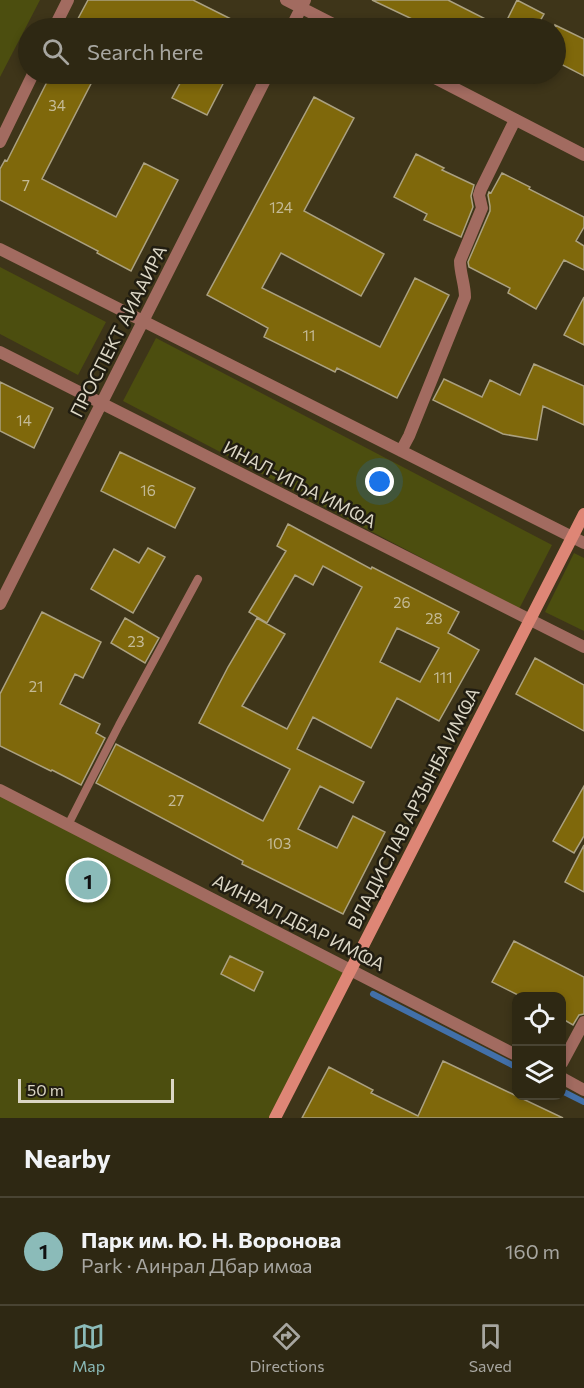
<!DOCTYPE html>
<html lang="en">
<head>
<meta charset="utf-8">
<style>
	:root { --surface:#2e2813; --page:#36301c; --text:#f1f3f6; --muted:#a7a6a0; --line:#494433; --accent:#8bbbb9 }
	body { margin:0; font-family:Commissioner,sans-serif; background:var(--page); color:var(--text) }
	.controls { position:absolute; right:18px; bottom:18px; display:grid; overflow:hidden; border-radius:12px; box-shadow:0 3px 9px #0003 }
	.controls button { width:54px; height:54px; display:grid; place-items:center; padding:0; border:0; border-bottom:2px solid var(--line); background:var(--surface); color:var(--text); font:30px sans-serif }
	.scale { position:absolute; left:18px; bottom:15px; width:156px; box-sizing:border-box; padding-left:6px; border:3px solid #dbd6c5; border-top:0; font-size:16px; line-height:21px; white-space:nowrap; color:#dbd6c5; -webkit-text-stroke:4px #211d11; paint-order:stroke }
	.you { position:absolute; left:380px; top:482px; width:21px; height:21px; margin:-15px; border:4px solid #fff; border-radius:50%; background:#1a73e8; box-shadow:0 0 0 9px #1a73e833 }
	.badge { display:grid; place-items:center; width:39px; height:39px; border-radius:50%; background:var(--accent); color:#111; font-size:20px; font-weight:700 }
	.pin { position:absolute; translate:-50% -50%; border:3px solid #fff; box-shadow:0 2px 6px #0006 }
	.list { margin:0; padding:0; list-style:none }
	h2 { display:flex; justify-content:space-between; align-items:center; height:78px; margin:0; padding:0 24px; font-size:26px }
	h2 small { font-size:20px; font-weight:400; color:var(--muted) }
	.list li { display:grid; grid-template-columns:39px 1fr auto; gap:18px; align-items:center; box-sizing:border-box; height:108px; padding:0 24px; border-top:2px solid var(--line) }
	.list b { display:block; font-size:22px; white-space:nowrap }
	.list p { margin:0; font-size:20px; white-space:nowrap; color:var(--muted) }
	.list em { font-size:20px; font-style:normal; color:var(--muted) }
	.icon { flex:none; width:33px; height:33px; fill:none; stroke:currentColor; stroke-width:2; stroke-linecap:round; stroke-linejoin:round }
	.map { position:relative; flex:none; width:584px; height:1118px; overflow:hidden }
	.search { position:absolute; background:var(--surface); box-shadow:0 3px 9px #0003; left:18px; right:18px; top:18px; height:66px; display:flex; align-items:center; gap:15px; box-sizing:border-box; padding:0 21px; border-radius:33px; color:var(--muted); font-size:22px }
	.sheet { height:186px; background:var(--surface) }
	nav { display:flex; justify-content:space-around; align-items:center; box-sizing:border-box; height:84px; border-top:2px solid var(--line); background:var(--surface); font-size:16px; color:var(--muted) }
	nav a { display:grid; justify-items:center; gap:3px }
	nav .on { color:var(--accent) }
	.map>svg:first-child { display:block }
	.green { fill:#4c4e0f }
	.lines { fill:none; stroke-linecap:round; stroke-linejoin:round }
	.stream { stroke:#4270a9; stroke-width:6 }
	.building { fill:#7f680b; stroke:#aba181; stroke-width:1.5; fill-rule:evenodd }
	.lane { stroke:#a26b60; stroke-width:8 }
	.street { stroke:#a26b60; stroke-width:12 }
	.secondary { stroke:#de8676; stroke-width:12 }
	.labels { text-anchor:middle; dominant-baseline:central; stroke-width:5; stroke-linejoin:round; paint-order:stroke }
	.number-label { font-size:15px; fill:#c4ba96 }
	.street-label { font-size:18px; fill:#dbd6c5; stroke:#211d11 }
</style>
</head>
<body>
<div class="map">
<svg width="584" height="1118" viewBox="0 0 584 1118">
	<rect width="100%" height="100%" fill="#3e3519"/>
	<path class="green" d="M0 0H40L0 77Z
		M0 267 106 322 78 375 0 334Z
		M156 338 552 545 519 609 123 401Z
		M574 553 584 558V631L545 612Z
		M0 790 351 969 275 1118H0Z"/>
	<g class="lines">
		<path class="stream" d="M373 994 516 1067
			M562 1091 584 1102"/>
	</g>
	<path class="building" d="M88 0H193L249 28H73Z
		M372 0H448L503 28 517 0 544 14 536 28H431Z
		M555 25 584 39V76L555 61Z
		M51 74H96L42 179 116 217 144 163 178 180 131 271 97 253 98 251 0 200V169L5 160 7 161Z
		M185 74H228L207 115 172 98Z
		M314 97 354 118 304 211 384 254 361 296 281 253 262 288 380 347 415 278 449 295 397 398 337 368 335 372 264 337 268 328 207 295Z
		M416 154 444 168 442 170 474 185 471 196 473 207 461 237 424 220 427 214 394 197Z
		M502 173 530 187 529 189 584 217V227L576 241 584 246V270L564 260 536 309 508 293 510 288 469 267 468 262 490 211V206L488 195 489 192 491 193Z
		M584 297V345L564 335Z
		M534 364 584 386V425L543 406 537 440 503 434 433 400 444 379 482 397 490 380 520 395Z
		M0 382 53 408 34 448 0 431Z
		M120 452 195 488 175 528 101 491Z
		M288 524 371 569 372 567 459 612 448 633 479 650 439 721 397 698 371 748 313 717 297 749 364 782 353 803 320 786 298 829 337 848 353 816 385 832 343 914 242 864 243 861 96 783 116 744 263 821 290 769 199 723 228 667 257 618 285 634 242 706 287 729 362 587 323 566 313 585 295 575 267 623 249 612 286 551 277 546ZM397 628 439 648 420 682 380 662Z
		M148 548 165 557 133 613 91 589 114 549 139 563Z
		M42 612 101 642 83 678 75 674 60 704 100 724 96 733 105 738 81 785 52 770 51 771 0 746V694Z
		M125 618 159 638 145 663 111 643Z
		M535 658 584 685V731L516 694Z
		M584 786V836L574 853 553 841Z
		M584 845V892L565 882Z
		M514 941 584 977V1014L579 1015 573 1025 561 1018V996H520L492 982Z
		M230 956 263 972 254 991 221 974Z
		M443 1061 563 1118H302L329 1067 373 1090 371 1093 418 1116Z"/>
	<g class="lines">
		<path class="lane" d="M68 825 119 725 198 579"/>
		<path class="street" d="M286 0 341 28
			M54 28 68 0
			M291 28 305 0
			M427 74 584 155
			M0 142 33 74
			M0 249 584 543
			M0 352 584 647
			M401 451 409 436 465 297C465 285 460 273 460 261L482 208 479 195 481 189 515 120
			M0 604 268 74
			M0 790 516 1055
			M562 1063 584 1022
			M562 1078 584 1090"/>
		<path class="secondary" d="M275 1118 584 514"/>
	</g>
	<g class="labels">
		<g class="number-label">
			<text x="57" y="105">34</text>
			<text x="26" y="185">7</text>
			<text x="281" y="207">124</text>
			<text x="309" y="335">11</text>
			<text x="24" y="420">14</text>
			<text x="148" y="490">16</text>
			<text x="402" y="602">26</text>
			<text x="434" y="618">28</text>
			<text x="136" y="641">23</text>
			<text x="443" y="677">111</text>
			<text x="36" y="686">21</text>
			<text x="176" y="800">27</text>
			<text x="279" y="843">103</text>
		</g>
		<g class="street-label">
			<text transform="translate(118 331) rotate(-63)">ПРОСПЕКТ АИААИРА</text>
			<text transform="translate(300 484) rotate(27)">ИНАЛ-ИҦА ИМҨА</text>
			<text transform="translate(413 808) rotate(-63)">ВЛАДИСЛАВ АРӠЫНБА ИМҨА</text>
			<text transform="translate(299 922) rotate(27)">АИНРАЛ ДБАР ИМҨА</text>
		</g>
	</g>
</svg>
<div class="controls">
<button><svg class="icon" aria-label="locate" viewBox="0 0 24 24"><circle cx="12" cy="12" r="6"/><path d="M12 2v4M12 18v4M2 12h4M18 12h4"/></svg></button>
<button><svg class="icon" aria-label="layers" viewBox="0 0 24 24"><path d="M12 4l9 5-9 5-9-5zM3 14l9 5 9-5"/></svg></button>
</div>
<div class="scale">50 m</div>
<div class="you"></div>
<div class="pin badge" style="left:88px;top:880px">1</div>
<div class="search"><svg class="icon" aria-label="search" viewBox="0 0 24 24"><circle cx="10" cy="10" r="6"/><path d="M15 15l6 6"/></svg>Search here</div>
</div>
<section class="sheet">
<h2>Nearby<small></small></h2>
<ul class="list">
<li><span class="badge">1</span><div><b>Парк им. Ю. Н. Воронова</b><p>Park · Аинрал Дбар имҩа</p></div><em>160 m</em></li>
</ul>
</section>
<nav>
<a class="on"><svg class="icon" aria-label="map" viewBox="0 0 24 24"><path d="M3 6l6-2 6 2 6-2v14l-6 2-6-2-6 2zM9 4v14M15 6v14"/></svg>Map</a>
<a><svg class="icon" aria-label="directions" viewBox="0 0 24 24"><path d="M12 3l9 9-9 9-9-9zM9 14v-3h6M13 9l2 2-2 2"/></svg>Directions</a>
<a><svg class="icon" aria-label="saved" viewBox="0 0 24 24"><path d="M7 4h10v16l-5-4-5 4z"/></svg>Saved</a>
</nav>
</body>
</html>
